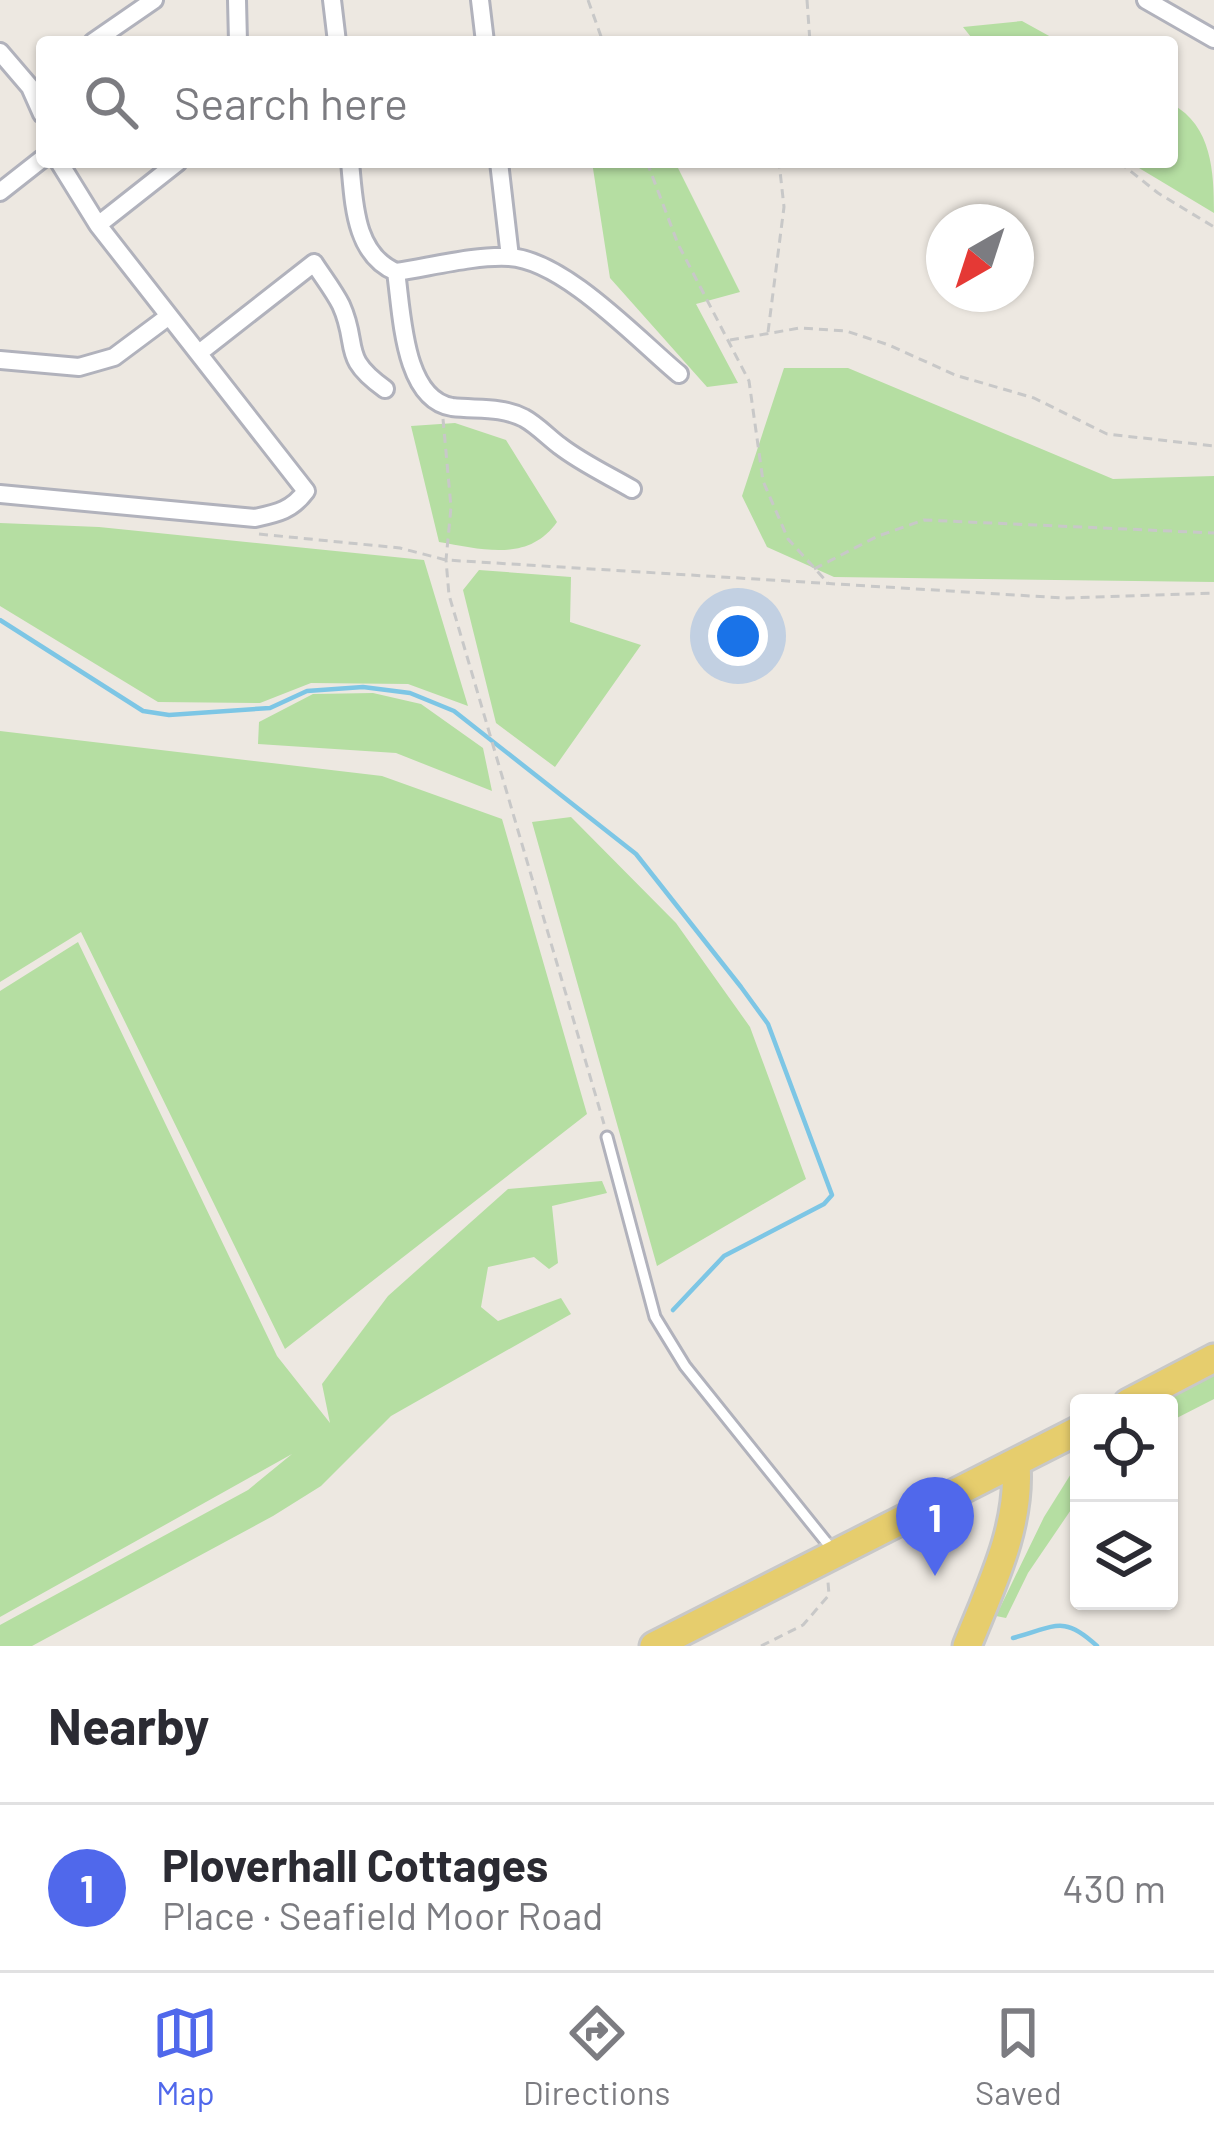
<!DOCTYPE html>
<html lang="en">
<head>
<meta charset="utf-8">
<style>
	:root { --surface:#fff; --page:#f7f7f7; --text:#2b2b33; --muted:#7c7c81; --line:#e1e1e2; --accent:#5068eb }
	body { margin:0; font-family:Barlow,sans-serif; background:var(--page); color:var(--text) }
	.controls { position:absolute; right:36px; bottom:36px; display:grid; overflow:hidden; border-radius:12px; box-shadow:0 3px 9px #0004 }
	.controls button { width:108px; height:108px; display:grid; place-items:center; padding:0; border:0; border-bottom:3px solid var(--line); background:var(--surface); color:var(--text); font:60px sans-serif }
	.compass { position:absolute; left:926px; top:204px; width:108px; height:108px; border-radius:50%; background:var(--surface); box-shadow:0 3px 9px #0004; rotate:219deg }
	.you { position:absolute; left:738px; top:636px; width:42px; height:42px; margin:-30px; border:9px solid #fff; border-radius:50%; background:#1a73e8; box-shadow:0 0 0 18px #1a73e833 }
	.badge { display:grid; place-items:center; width:78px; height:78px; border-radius:50%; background:var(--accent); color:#fff; font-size:39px; font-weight:700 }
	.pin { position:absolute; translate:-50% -99px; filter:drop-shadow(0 3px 6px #0008) }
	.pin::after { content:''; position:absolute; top:63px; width:42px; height:36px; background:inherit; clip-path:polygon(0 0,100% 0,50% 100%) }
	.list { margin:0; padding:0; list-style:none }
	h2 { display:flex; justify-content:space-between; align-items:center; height:156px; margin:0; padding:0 48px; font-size:51px }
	h2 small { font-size:39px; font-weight:400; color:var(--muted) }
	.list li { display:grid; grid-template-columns:78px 1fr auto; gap:36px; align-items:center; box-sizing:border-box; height:168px; padding:0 48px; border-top:3px solid var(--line) }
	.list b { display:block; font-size:45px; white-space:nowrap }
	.list p { margin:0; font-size:39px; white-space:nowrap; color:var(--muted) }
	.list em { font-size:39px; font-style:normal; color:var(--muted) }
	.icon { flex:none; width:66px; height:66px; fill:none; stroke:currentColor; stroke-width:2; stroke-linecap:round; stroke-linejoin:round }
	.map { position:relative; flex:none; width:1214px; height:1646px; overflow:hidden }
	.search { position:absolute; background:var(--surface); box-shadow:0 3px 9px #0004; left:36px; right:36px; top:36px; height:132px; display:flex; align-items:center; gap:30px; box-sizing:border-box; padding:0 42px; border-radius:12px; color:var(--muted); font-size:45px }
	.sheet { height:324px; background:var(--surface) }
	nav { display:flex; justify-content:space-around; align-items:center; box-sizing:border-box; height:168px; border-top:3px solid var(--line); background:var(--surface); font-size:33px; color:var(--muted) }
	nav a { display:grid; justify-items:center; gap:6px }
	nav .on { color:var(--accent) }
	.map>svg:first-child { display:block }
	.green { fill:#b5dea2 }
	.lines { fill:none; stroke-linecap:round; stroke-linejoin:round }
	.stream { stroke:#7dc6e5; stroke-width:4.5 }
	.lane-casing { stroke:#b1b2bc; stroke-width:15 }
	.street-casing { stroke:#b1b2bc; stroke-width:22 }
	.primary-casing { stroke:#c8c8c8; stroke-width:33 }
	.path { stroke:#c8c8c8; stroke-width:3; stroke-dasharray:9 6; stroke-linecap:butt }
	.lane { stroke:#fff; stroke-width:9 }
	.street { stroke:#fff; stroke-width:16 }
	.primary { stroke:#e6cd6d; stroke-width:27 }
</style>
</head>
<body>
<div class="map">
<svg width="1214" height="1646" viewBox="0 0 1214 1646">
	<rect width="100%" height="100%" fill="#ede8e1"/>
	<path class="green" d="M1022 21 1060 42H975L963 27Z
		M1172 104C1212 126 1214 172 1214 213L1129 162H1172Z
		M592 162H675L740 292 696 304 738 383 707 387 610 278Z
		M784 368H848L1113 479 1214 476V582L834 577 767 547 742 496Z
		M455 423 506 440 557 522C528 563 482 549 439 542L411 426Z
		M0 523 99 527 424 560 468 706 408 684 311 683 260 703 158 702 0 606Z
		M479 570 571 577 570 622 641 645 555 767 496 723 463 590Z
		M373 693 421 704 483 748 492 791 396 753 258 744 259 722 313 694Z
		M0 731 382 776 502 819 587 1114 285 1349 81 932 0 982Z
		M571 817 676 923 750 1027 806 1179 657 1266 532 822Z
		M78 942 277 1356 330 1423 322 1384 388 1296 508 1189 602 1181 607 1193 552 1206 558 1263 549 1269 534 1257 488 1267 481 1307 498 1321 561 1298 571 1314 391 1416 321 1486 273 1516 32 1646H0V1625L248 1490 292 1454 0 1617V991Z
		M1214 1371V1399L1169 1422V1403H1154Z
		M1079 1461V1498L1028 1573 1006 1618 996 1616 1044 1517Z"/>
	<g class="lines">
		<path class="stream" d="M0 620 143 711 169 715 270 708 307 691 363 687 410 693 454 711 636 854 741 987 768 1024 832 1195 824 1204 724 1256 673 1310
			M1013 1638C1055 1627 1063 1614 1097 1646"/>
		<defs>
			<path id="lane" d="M607 1137 655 1317 685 1366 831 1548"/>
			<path id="street" d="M237 0 238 42
				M332 0 337 42
				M480 0 485 42
				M1146 0 1214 39
				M93 42 154 0
				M0 52 30 87 42 114
				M59 162 98 225 178 162
				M350 162C354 202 354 254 396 272 402 312 403 399 452 407 477 410 500 406 524 418 537 425 549 438 560 446 582 463 608 475 632 489
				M499 162 510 257
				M0 192 42 159
				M396 272C430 267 476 255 509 257 564 260 638 340 679 374
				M199 353 314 263C323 277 334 291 341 305 360 347 339 356 385 389
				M0 360 79 367 114 357 169 316
				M0 494 255 518C278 513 292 510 306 491L98 225"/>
			<path id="primary" d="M1128 1403 1214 1358
				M654 1646 1079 1430
				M967 1646C990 1588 1021 1527 1016 1464"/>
		</defs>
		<use href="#lane" class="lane-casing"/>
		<use href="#street" class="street-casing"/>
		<use href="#primary" class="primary-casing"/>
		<path class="path" d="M588 0 603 42
			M807 0 810 42
			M647 162 678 244 749 381 763 481 788 539 828 583
			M1119 162 1158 193 1214 227
			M768 332 784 207 779 162
			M730 340 800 328 846 331 889 345 955 375 1034 398 1107 434 1214 446
			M443 419 451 507 446 560 449 595 604 1124
			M259 534 400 548 446 560 1064 598 1214 593
			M814 569 878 536 924 520 1214 533
			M761 1646 803 1625 829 1595 828 1582"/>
		<use href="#lane" class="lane"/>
		<use href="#street" class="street"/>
		<use href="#primary" class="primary"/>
	</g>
</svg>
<div class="controls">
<button><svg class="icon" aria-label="locate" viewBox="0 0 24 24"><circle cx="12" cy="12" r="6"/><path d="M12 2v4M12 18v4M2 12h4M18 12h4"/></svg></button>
<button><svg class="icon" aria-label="layers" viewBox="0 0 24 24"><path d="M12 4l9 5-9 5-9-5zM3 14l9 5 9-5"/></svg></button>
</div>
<svg class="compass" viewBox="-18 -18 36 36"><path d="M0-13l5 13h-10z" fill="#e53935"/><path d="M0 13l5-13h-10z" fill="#7c7c81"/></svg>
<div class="you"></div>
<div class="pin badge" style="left:935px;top:1576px">1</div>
<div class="search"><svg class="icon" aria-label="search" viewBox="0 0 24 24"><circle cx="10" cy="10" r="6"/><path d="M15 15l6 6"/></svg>Search here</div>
</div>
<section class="sheet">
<h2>Nearby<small></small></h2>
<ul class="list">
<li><span class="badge">1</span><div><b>Ploverhall Cottages</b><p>Place · Seafield Moor Road</p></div><em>430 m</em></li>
</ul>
</section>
<nav>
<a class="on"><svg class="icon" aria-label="map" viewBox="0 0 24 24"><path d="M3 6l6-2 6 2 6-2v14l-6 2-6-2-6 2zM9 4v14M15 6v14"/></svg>Map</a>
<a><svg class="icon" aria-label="directions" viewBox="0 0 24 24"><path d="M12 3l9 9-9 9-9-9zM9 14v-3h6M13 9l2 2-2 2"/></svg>Directions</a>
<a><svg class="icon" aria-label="saved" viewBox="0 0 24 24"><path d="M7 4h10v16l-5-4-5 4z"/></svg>Saved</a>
</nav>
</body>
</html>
